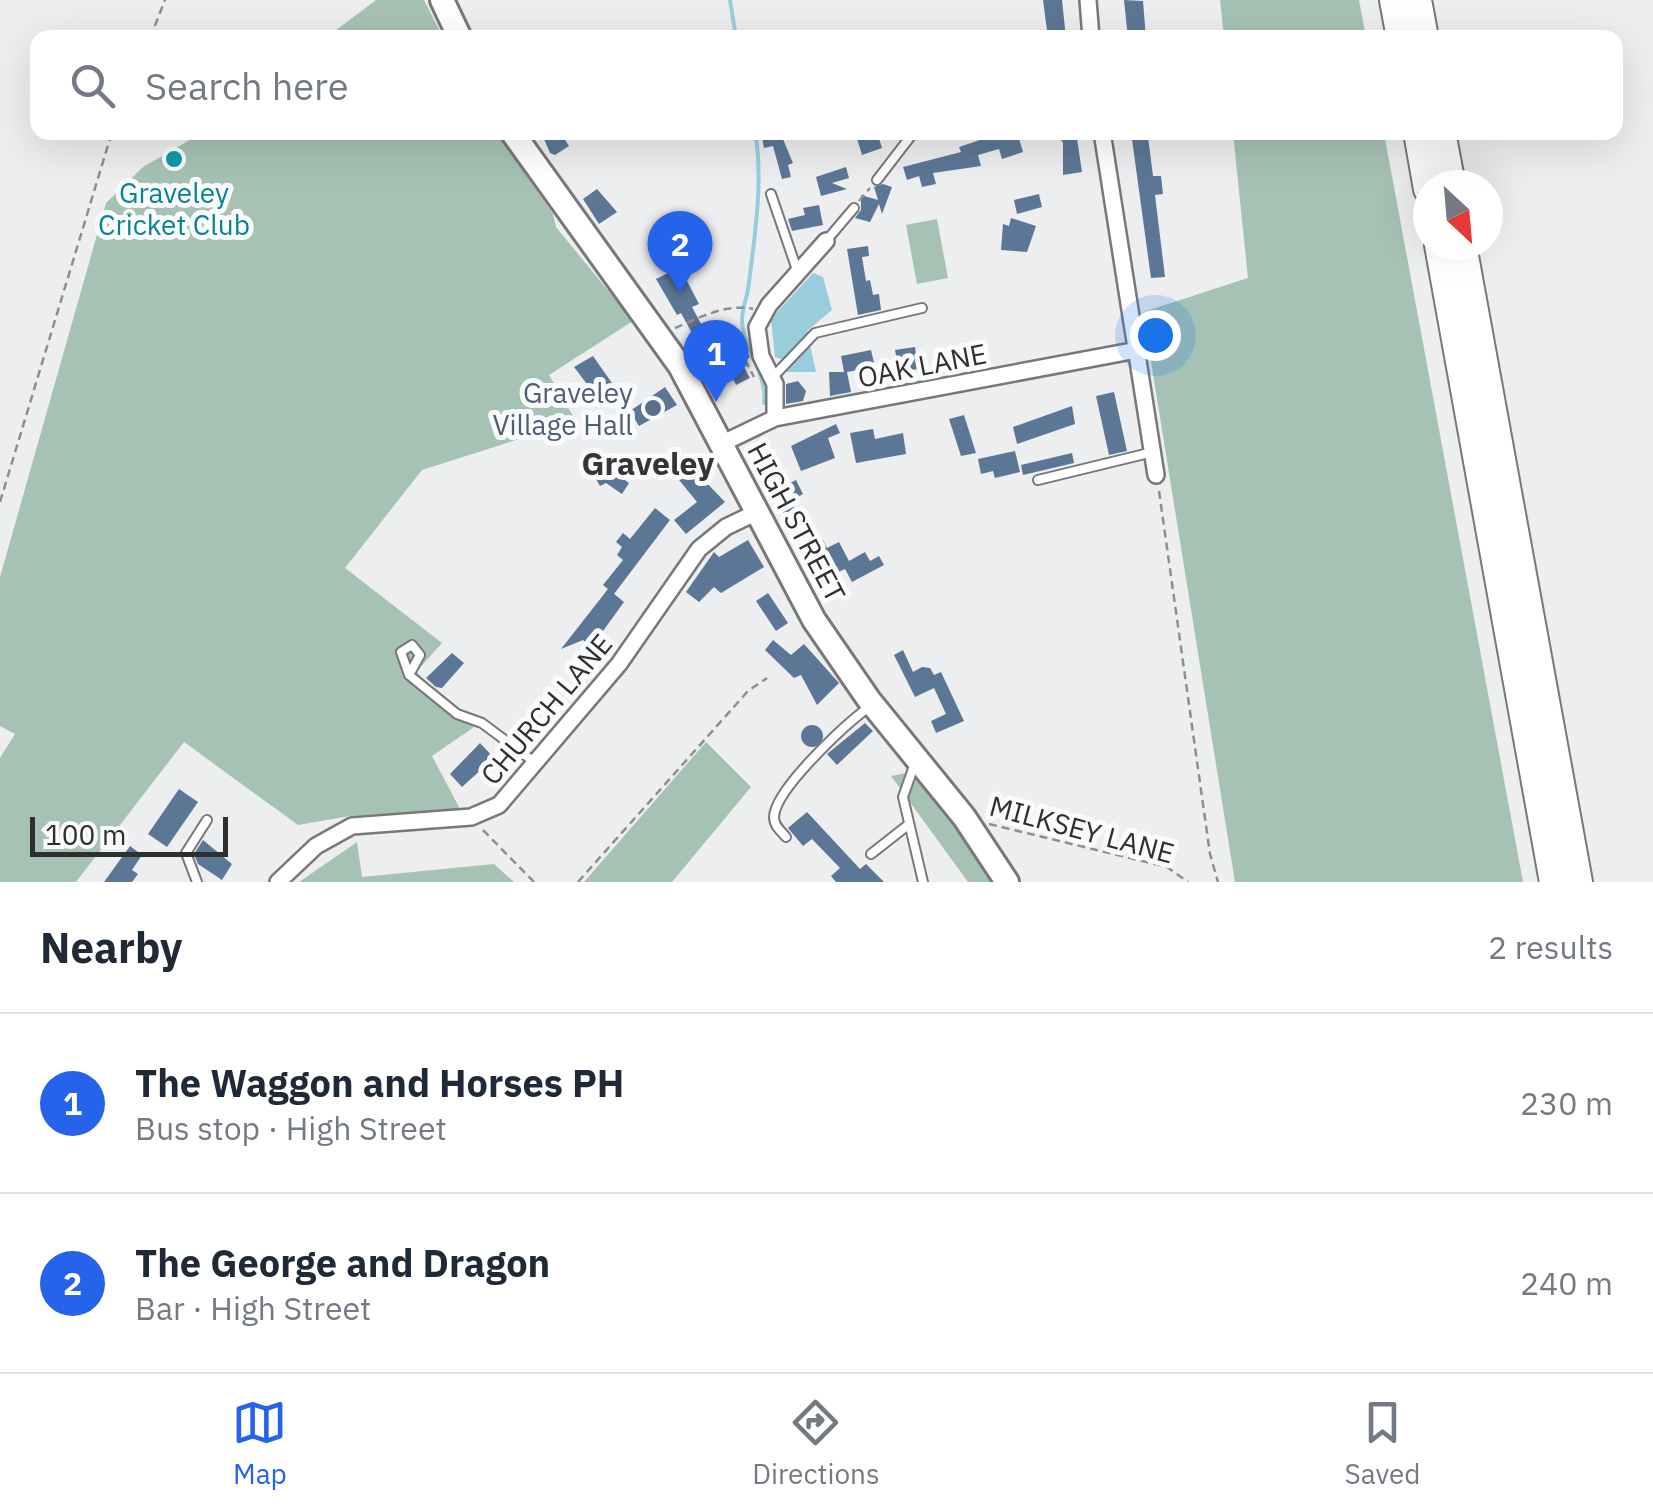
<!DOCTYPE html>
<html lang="en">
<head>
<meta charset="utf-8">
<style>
	:root { --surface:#fff; --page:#f2f2f3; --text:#1f2937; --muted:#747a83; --line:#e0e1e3; --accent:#2563eb }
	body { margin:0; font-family:"IBM Plex Sans",sans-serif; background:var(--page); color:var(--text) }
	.compass { position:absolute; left:1413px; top:170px; width:90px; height:90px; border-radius:50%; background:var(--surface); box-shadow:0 10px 40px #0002; rotate:154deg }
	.scale { position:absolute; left:30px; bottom:25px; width:198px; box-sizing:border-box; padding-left:10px; border:5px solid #2e2f2f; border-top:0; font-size:28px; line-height:35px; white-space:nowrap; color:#2e2f2f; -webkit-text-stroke:8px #fafbfc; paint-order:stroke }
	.you { position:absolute; left:1155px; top:335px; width:35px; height:35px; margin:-25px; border:8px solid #fff; border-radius:50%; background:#1a73e8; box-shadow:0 0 0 15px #1a73e833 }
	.badge { display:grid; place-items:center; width:65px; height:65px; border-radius:50%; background:var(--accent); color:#fff; font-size:32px; font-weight:700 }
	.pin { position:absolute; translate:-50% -82px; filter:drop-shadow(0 2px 5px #0008) }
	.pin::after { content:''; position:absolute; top:52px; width:35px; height:30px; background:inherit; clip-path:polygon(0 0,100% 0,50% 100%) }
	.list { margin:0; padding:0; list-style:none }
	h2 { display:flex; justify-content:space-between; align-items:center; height:130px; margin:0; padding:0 40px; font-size:42px }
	h2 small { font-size:32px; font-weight:400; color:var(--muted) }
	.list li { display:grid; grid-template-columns:65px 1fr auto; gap:30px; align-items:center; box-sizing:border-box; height:180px; padding:0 40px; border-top:2px solid var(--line) }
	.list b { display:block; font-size:38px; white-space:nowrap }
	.list p { margin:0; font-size:32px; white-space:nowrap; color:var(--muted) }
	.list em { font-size:32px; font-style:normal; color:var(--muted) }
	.icon { flex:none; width:55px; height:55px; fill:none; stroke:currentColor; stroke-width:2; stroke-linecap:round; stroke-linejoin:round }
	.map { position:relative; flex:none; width:1653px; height:882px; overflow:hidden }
	.search { position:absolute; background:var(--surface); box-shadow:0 10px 40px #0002; left:30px; right:30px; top:30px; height:110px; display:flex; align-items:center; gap:25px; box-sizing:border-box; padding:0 35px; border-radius:20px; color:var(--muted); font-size:38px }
	.sheet { height:490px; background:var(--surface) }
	nav { display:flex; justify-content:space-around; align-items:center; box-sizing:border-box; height:140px; border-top:2px solid var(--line); background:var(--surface); font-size:28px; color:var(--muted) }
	nav a { display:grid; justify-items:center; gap:5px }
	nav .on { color:var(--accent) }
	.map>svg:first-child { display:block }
	.green { fill:#a6c2b4 }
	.water { fill:#9acddc }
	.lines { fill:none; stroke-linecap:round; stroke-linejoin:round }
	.stream { stroke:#9acddc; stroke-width:4 }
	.building { fill:#5c7795 }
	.lane-casing { stroke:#777879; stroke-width:12 }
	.street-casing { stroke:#777879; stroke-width:20 }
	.secondary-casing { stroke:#777879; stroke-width:28 }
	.highway-casing { stroke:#777879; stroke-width:32 }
	.path { stroke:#8d8e8e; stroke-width:2.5; stroke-dasharray:8 5; stroke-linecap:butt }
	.lane { stroke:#fff; stroke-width:8 }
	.street { stroke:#fff; stroke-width:15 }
	.secondary { stroke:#fff; stroke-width:22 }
	.highway { stroke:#fff; stroke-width:28 }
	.culture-dot { fill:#0f9aa8; stroke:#fafbfc; stroke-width:4 }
	.service-dot { fill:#5c6f8a; stroke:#fafbfc; stroke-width:4 }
	.labels { text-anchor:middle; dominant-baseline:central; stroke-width:10; stroke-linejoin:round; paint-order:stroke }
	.culture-label { font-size:28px; fill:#0d838f; stroke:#fafbfc }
	.street-label { font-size:28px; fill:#2e2f2f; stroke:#fafbfc }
	.service-label { font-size:28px; fill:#4e5e75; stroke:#fafbfc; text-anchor:end }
	.quarter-label { font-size:32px; font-weight:bold; fill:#353536; stroke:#fafbfc }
</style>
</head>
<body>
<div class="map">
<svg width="1653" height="882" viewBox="0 0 1653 882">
	<rect width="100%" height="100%" fill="#edeeef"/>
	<path class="green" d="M376 0H424L443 37H327Z
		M1220 0H1359L1366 37H1224Z
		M202 133H497L553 214 556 227 633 321 549 375 576 421 532 439H519L422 470 345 568 442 643 416 672 474 727 432 756 460 809 350 816 298 825 184 742 76 882H0V758L15 734 0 726V577L106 203 143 167Z
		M1233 133H1384L1523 882H1235L1143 312 1248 278Z
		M937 219 948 278 917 284 906 225Z
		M706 742 751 787 672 882H584Z
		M916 771 1003 882H968L891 776Z
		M357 842 362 877 494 864 514 882H299Z"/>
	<path class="water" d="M813 273 823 277 832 310 807 331 816 372H787L784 360 775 357 771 319Z"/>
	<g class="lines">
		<path class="stream" d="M730 0 736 38
			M755 132C764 180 754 242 748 290 746 300 742 310 742 320 743 350 768 374 764 403"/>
	</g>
	<path class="building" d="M1043 0H1062L1066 38H1048Z
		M1124 0 1143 1 1146 38H1128Z
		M541 132H560L569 146 555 155 550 153Z
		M780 132 793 163 788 165 791 177 782 179 773 146 764 148 762 137Z
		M855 132H877L882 148 862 155Z
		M1004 132H1017L1023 152 1002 159 999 149 978 155 981 166 933 173 936 184 922 187 919 176 907 180 903 167 961 152 959 147Z
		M1056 132H1076L1082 172 1063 175V143Z
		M1131 132 1148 137 1153 176H1161L1163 194 1155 195 1165 277 1151 278Z
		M846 167 849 178 832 183 847 189 821 196 816 177Z
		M883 184 892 187 882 214 879 204 870 222 855 218 861 210V195L878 200 874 187Z
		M597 189 617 212 599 224 583 199Z
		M1039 194 1042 207 1017 214 1014 200Z
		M819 205 823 225 792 231 788 219 805 215 803 208Z
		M1011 218 1036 226 1027 252 1001 250 1003 224 1009 226Z
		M868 246 869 256 862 257 866 281 870 280 873 295 879 294 881 310 858 315 847 249Z
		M672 271 680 285 687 281 699 304 692 307 719 357 745 349 750 357 741 362 750 378 736 385 731 374 718 381 681 313 677 315 656 279Z
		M915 347 918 369 899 372 895 350Z
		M871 350 875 367 847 372 851 392 830 396 829 372H844L841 356Z
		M593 356 619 393 602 404 574 367Z
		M798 381 806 391 803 401 786 404V384Z
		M665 387 677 405 639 426 630 411Z
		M1114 392 1127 451 1109 455 1096 396Z
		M1072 406 1075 424 1017 444 1013 427Z
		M964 415 976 453 961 456 949 419Z
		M836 424 840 433 828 438 835 458 801 471 791 446Z
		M873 429 875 439 903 433 906 454 856 463 850 433Z
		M1015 451 1020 472 995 478 993 471 981 474 978 459Z
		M608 453 614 463 606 467 629 483 622 494 606 483 600 486 586 462Z
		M1072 453 1074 463 1023 475 1021 465Z
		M679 454 725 502 686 534 674 520 697 502 666 464Z
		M796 480 803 494 791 501 795 508 784 514 772 492Z
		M655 508 670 520 614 594 603 585 623 560 617 555 622 547 616 542 623 533 630 539Z
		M748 540 764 567 721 593 714 587 699 602 686 592 714 552 719 557Z
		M823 540 827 548 839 542 849 561 865 552 870 561 879 556 884 565 852 582 845 569 830 576 818 554 812 557 808 548Z
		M608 589 624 602 603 631 590 646 583 640 561 649Z
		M768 593 788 623 776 631 756 601Z
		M773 640 791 655 804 644 839 683 817 705 801 675 794 678 765 650Z
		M903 650 913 672 922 667 930 668 934 675 941 672 964 721 936 733 931 721 946 714 934 688 915 697 894 655Z
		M452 653 464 663 442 688 436 687 426 678Z
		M865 723 873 731 837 765 827 754Z
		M801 736a11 11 0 1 1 22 0a11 11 0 1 1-22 0Z
		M480 743 494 758 462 787 450 774Z
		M179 789 198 802 167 847 148 834Z
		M807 812 860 869 866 864 884 882H836L831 876 840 868 812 839 803 846 788 828Z
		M203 840 232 864 222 880 198 864 194 854Z
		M130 846 142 855 132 870 138 874 132 882H104Z"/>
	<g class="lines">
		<defs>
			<path id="lane" d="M877 180 914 132
				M771 194 797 270
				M826 241 854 208
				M773 377 815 333 922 308
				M1038 480 1153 452
				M409 675 420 655 412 645 401 652 409 675 457 714 482 723 537 764
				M915 763 903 797 923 882
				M786 837C781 831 774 826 774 817 775 789 846 724 869 707
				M871 854 908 825
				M197 882 186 853 207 820"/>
			<path id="street" d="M1088 0 1091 38
				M1102 132 1156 475
				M775 418V384L761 356 757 327 769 305 826 241
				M721 444 775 418 1137 350
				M278 882 316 846 352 826 471 817 499 805 619 664 699 549 726 527 755 513"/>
			<path id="secondary" d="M442 0 460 38
				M512 132 680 366 814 620 869 700 964 817 1007 882"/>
			<path id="highway" d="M1394 0 1401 38
				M1417 0 1424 38
				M1418 132 1428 189
				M1441 132 1451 185
				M1439 245 1554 882
				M1462 245 1578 882"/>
		</defs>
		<use href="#lane" class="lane-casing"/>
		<use href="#street" class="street-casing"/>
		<use href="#secondary" class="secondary-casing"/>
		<use href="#highway" class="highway-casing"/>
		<path class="path" d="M150 38 165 0
			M859 201 870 188
			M675 328C699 318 726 303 753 309
			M733 341 739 351
			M718 348 744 336
			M745 360 754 377
			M1159 491 1210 854 1218 882
			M0 502 112 132
			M989 824 1167 867 1188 882
			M483 830 534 882
			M578 882 748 691 767 678"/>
		<use href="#lane" class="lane"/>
		<use href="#street" class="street"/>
		<use href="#secondary" class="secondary"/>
		<use href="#highway" class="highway"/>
	</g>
	<circle class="culture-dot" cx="174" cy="159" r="10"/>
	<circle class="service-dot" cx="653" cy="408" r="10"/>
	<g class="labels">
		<g class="culture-label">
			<text x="174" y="192">Graveley<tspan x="174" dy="32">Cricket Club</tspan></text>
		</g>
		<g class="street-label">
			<text transform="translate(922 365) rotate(-11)">OAK LANE</text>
			<text transform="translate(797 522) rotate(62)">HIGH STREET</text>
			<text transform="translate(546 709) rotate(-50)">CHURCH LANE</text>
			<text transform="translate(1082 829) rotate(15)">MILKSEY LANE</text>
		</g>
		<g class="service-label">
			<text x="633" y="392">Graveley<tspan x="633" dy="32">Village Hall</tspan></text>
		</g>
		<g class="quarter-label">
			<text x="648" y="463">Graveley</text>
		</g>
	</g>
</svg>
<svg class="compass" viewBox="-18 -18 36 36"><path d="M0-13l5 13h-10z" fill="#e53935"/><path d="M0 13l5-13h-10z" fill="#747a83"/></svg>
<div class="scale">100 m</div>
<div class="you"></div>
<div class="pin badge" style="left:716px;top:402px">1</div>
<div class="pin badge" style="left:680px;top:293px">2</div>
<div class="search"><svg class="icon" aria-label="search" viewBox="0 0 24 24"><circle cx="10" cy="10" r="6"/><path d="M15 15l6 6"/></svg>Search here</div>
</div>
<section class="sheet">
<h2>Nearby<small>2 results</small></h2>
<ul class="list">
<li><span class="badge">1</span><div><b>The Waggon and Horses PH</b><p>Bus stop · High Street</p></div><em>230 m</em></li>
<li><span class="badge">2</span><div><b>The George and Dragon</b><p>Bar · High Street</p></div><em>240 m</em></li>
</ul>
</section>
<nav>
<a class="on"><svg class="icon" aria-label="map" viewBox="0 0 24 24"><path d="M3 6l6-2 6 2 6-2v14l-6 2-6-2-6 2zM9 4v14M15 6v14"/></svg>Map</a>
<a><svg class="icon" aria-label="directions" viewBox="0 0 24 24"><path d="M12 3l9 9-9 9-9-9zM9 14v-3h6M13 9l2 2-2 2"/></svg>Directions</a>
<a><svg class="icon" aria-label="saved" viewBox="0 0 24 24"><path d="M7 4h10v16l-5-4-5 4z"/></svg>Saved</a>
</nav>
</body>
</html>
